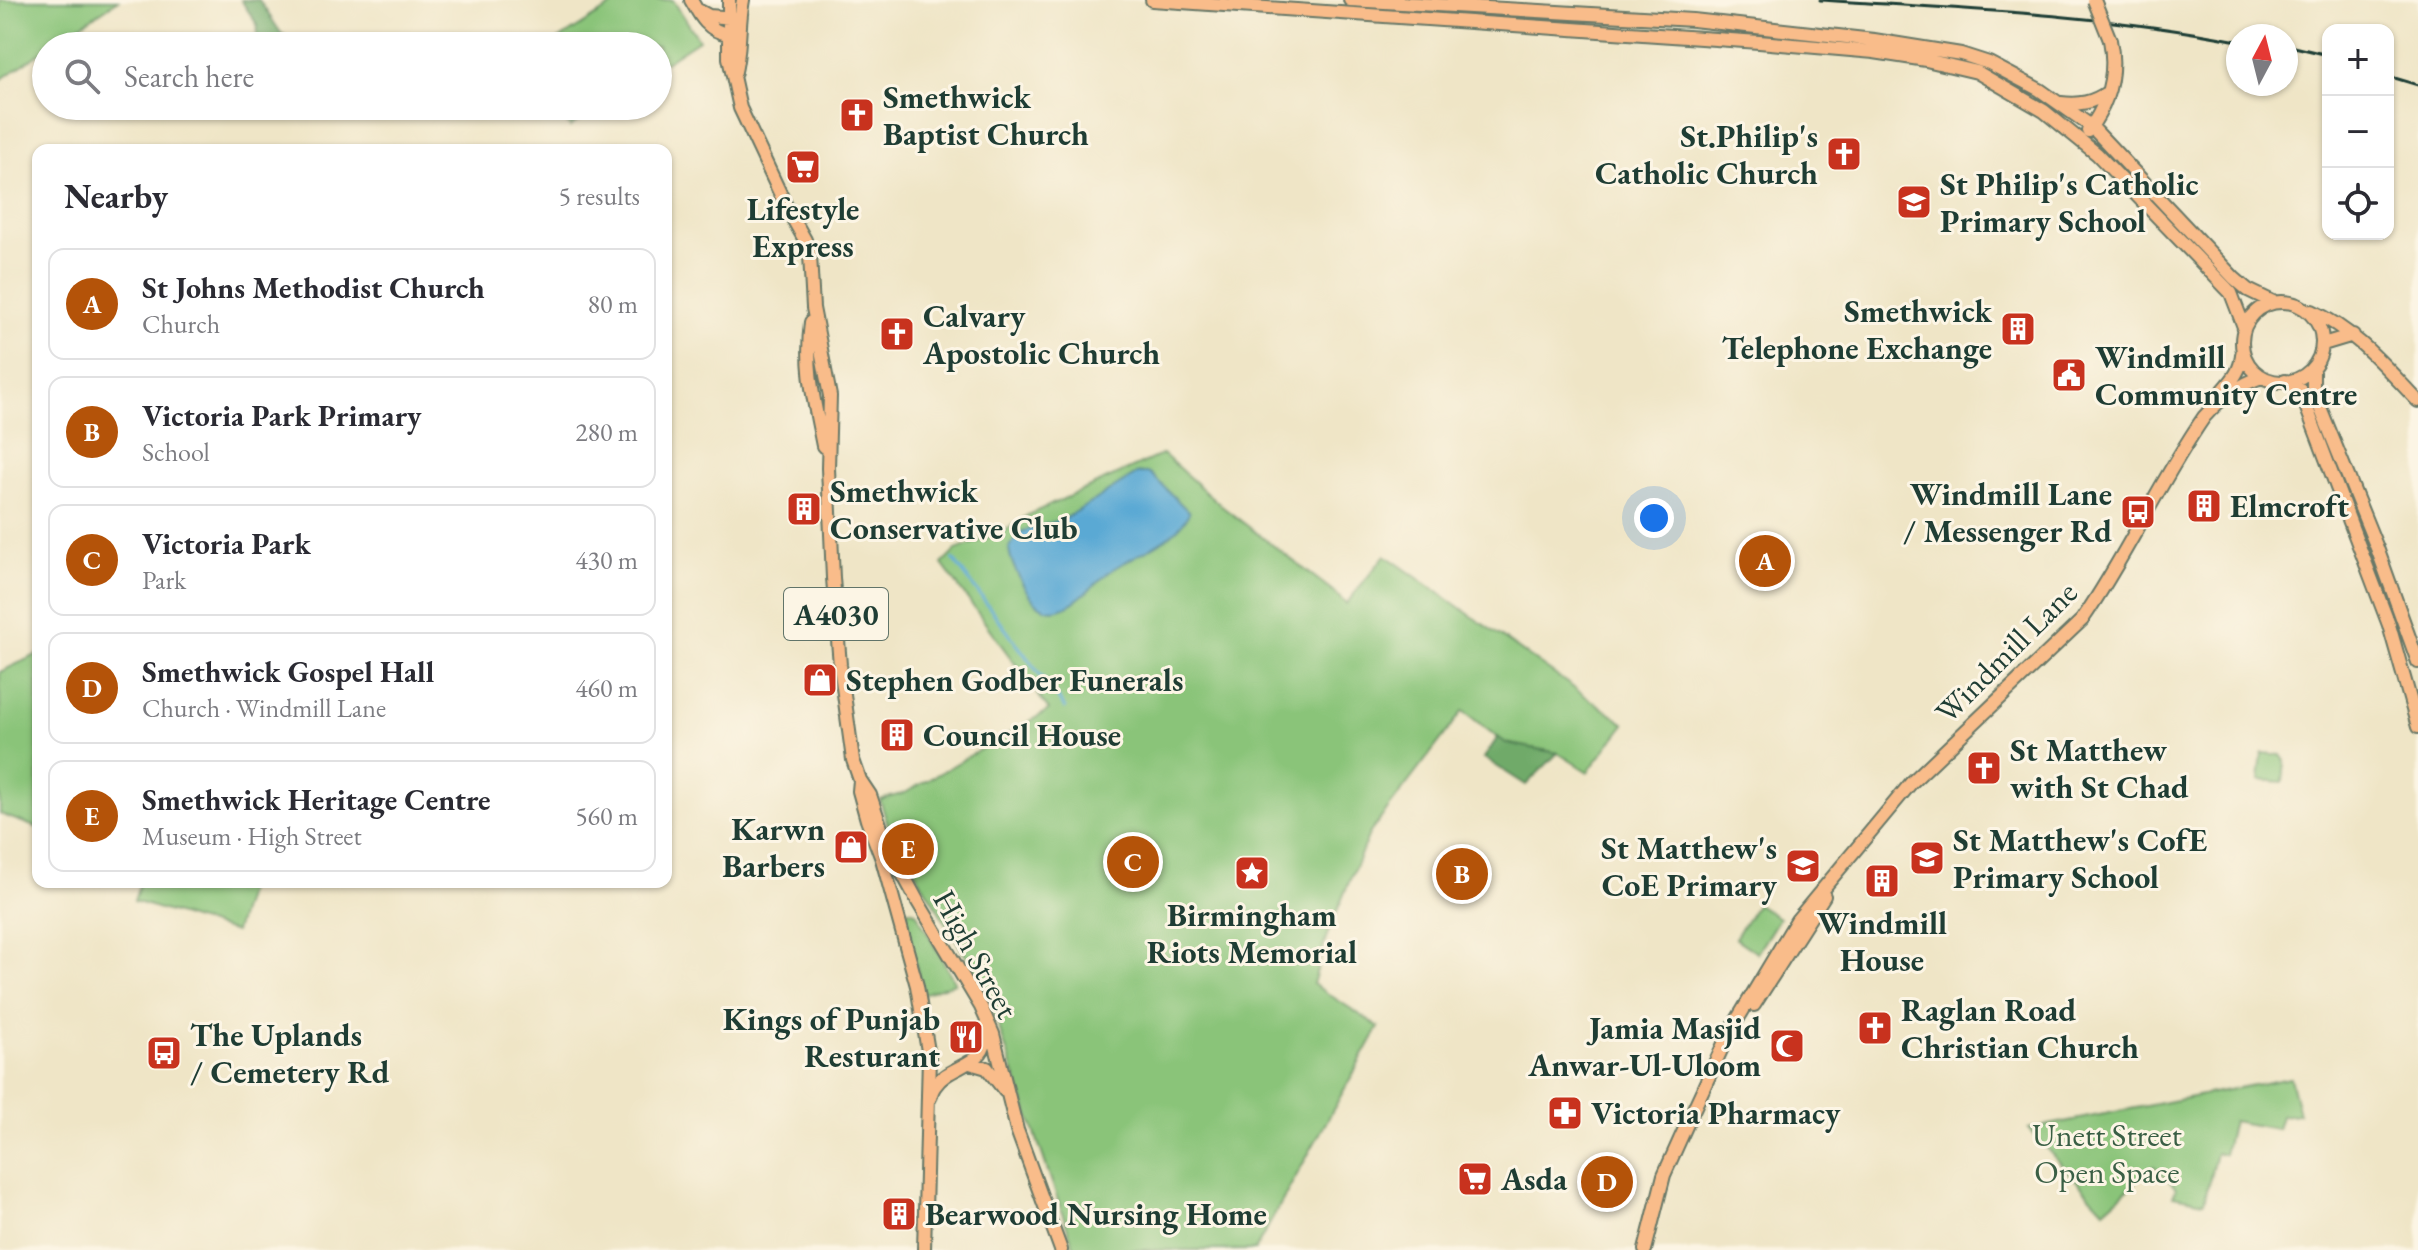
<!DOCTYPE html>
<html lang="en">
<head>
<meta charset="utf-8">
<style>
	:root { --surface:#fff; --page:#f2f2f3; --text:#2b2b33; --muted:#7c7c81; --line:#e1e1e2; --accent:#b45309 }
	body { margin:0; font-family:"EB Garamond",serif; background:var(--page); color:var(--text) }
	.controls { position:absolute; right:24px; top:24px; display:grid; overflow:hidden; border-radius:16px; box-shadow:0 2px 6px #0004 }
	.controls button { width:72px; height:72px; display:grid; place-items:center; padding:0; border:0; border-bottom:2px solid var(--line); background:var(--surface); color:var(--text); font:40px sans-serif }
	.compass { position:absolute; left:2226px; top:24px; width:72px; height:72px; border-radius:50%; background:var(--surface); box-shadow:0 2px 6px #0004; rotate:7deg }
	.you { position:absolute; left:1654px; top:518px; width:28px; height:28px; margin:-20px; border:6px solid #fff; border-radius:50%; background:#1a73e8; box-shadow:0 0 0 12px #1a73e833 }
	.badge { display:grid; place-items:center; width:52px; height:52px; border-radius:50%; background:var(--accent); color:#fff; font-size:26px; font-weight:700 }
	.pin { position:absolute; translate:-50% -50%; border:4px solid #fff; box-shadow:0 2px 8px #0006 }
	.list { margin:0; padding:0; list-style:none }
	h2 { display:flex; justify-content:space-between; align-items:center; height:104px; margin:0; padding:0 32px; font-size:34px }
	h2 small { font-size:26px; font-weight:400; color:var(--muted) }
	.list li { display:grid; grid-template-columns:52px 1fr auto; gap:24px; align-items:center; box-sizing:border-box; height:112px; margin:0 16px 16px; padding:0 16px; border:2px solid var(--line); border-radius:16px }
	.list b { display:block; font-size:30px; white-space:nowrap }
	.list p { margin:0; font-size:26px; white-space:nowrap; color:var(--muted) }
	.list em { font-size:26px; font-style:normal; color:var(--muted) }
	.icon { flex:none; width:44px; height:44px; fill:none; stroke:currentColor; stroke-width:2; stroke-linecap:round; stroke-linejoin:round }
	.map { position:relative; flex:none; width:2418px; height:1250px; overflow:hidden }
	.search { position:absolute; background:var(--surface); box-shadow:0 2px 6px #0004; left:32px; top:32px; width:640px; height:88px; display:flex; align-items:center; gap:20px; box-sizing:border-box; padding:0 28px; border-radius:44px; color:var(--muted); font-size:30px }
	.panel { position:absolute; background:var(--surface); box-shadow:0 2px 6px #0004; left:32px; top:144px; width:640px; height:744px; border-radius:16px }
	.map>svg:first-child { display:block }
	.green { fill:#8ac479; stroke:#548056; stroke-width:2 }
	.forest { fill:#6faa69; stroke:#47744e; stroke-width:2 }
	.water { fill:#5aa9d4; stroke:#3c7384; stroke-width:2 }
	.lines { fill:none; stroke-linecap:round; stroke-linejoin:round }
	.stream { stroke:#5aa9d4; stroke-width:3 }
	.major-casing { stroke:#687867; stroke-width:16 }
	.major { stroke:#f9bc8a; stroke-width:12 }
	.rail { stroke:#1f3d34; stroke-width:3 }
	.major-bridge-casing { stroke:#687867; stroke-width:16; stroke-linecap:butt }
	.major-bridge { stroke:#f9bc8a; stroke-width:12 }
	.labels { text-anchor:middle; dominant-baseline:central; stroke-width:6; stroke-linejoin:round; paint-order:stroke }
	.shield { fill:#fcf5e5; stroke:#617469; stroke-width:2 }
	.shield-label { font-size:30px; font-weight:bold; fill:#1f3d34 }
	.poi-label { font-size:32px; font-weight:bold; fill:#1f3d34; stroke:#fcf5e5; text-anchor:start }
	.street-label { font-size:32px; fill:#1f3d34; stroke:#fcf5e5 }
	.park-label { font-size:32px; fill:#3a5f45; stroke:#fcf5e5 }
</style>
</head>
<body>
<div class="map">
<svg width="2418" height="1250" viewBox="0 0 2418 1250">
	<rect width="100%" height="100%" fill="#fcf5e5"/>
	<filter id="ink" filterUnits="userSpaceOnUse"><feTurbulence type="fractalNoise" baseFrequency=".0125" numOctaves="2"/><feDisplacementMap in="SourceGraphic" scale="16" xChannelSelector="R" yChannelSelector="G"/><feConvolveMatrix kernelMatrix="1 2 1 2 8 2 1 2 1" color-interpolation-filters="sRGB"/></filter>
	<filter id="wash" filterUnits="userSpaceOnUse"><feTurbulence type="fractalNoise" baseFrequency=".006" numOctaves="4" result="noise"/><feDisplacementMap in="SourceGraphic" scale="32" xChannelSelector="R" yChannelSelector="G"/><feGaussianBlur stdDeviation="1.8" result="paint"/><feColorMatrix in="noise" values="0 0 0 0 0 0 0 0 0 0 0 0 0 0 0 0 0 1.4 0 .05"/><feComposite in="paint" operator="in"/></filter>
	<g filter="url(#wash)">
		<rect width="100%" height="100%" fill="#efe5c6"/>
		<path class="green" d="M0 0H118L50 46H46V49L0 80Z
			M621 0H673L699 40 658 67V46H549Z
			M556 106H601L570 127Z
			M1163 454 1224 508 1334 592 1346 604 1385 555 1625 724 1588 772 1558 753 1505 743 1463 711 1369 834 1327 935 1313 984 1379 1027 1255 1250H1075L986 990 889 828 880 800 905 793 1049 710 942 564 956 550 1004 531 1028 515Z
			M38 654V828L0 814V672Z
			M2262 753 2281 755 2285 761 2283 782 2259 780Z
			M140 882H250L235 932 134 901Z
			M1757 904 1779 918 1757 953 1735 938Z
			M909 910 916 912 955 983 923 994 903 914Z
			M2290 1078 2299 1114 2281 1116 2277 1129 2232 1121 2224 1154 2216 1153 2204 1202 2173 1196 2176 1188 2154 1166 2104 1210 2028 1129Z"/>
		<path class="forest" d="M241 0H259L281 33 303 46H255L258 26Z
			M1498 737 1506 743 1558 753 1526 785 1484 758Z"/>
		<path class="water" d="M1138 473H1150L1189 512C1181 538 1133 555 1112 570 1084 591 1052 637 1025 588 1018 575 1010 562 1009 548L1020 532 1066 518Z"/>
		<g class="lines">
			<path class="stream" d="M953 559 1065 708"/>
		</g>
	</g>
	<g filter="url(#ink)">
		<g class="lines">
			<defs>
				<path id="major" d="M691 0C700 16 708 31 728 34
					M729 0V58L740 108 787 208 805 240 810 255 813 308 830 396 828 468 833 578 840 665 853 760 860 780 870 795 886 843 918 902 981 1007 993 1034 1017 1130 1061 1250
					M1152 0 1759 42 1874 52 1926 60 1977 72 2044 111 2097 154 2231 293 2244 327
					M1350 0 1693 20 1874 40 1961 54 1989 63 2040 90 2091 126 2234 278 2248 290 2273 302
					M696 9 709 16 735 18
					M734 75C741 51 738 25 743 0
					M2061 103C2080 105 2092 103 2108 92
					M2088 131C2109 103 2117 74 2110 40
					M2242 342a40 40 0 1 1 80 0a40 40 0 1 1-80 0Z
					M2312 311C2357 332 2384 366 2418 401
					M811 322C805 369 814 400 823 446
					M2323 344 2353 335
					M2313 368V390L2377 548 2418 662
					M2285 381 2300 390 2389 625 2418 727
					M2216 399C2228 384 2241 374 2242 354
					M860 780 859 791 867 820 882 859 917 986 929 1057 924 1250
					M1754 1005 1824 896
					M970 1063 987 1068 1005 1091
					M930 1098C931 1094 932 1090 935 1086 950 1062 994 1067 984 1027
					M1645 1250 1664 1175 1691 1115 1728 1035 1797 920 1911 783 2082 620C2127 555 2159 482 2204 417 2219 400 2240 384 2262 377"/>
			</defs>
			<use href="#major" class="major-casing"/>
			<use href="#major" class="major"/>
			<path class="rail" d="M1820 0C1959 9 2101 14 2238 41
				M2286 45 2328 55
				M2388 76 2418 85"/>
			<defs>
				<path id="major-bridge" d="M2094 0 2110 40"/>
			</defs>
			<use href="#major-bridge" class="major-bridge-casing"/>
			<use href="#major-bridge" class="major-bridge"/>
		</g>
	</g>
	<defs>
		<symbol id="church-square" viewBox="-11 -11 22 22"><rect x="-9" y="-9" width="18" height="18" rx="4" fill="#c8321e" stroke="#fcf5e5"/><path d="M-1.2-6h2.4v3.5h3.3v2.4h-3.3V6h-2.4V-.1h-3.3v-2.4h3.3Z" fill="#fff"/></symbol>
		<symbol id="supermarket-square" viewBox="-11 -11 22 22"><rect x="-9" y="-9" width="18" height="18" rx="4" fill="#c8321e" stroke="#fcf5e5"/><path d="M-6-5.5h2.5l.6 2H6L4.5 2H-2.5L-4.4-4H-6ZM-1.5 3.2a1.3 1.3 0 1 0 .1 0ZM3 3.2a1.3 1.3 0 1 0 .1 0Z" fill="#fff"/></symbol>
		<symbol id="school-square" viewBox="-11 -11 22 22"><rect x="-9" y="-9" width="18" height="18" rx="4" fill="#c8321e" stroke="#fcf5e5"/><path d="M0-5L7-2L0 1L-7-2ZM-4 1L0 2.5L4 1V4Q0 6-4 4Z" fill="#fff"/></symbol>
		<symbol id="building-square" viewBox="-11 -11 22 22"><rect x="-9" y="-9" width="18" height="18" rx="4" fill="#c8321e" stroke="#fcf5e5"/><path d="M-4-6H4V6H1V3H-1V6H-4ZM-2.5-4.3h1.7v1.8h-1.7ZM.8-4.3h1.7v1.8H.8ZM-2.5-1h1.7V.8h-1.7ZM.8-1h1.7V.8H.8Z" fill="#fff"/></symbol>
		<symbol id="civic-square" viewBox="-11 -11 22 22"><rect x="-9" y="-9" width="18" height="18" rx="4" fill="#c8321e" stroke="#fcf5e5"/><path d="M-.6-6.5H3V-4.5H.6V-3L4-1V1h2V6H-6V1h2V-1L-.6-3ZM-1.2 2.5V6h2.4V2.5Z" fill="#fff"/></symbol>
		<symbol id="bus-square" viewBox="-11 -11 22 22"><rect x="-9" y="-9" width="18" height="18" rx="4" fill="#c8321e" stroke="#fcf5e5"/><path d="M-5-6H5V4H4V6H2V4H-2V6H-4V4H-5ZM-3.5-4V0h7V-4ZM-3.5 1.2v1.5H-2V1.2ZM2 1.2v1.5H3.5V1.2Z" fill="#fff"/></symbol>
		<symbol id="shop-square" viewBox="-11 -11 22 22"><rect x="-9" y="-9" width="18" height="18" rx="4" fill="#c8321e" stroke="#fcf5e5"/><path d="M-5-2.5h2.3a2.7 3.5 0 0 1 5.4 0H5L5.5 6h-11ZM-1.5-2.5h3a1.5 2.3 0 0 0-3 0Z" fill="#fff"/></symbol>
		<symbol id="sight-square" viewBox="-11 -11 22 22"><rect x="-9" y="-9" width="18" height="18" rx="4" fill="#c8321e" stroke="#fcf5e5"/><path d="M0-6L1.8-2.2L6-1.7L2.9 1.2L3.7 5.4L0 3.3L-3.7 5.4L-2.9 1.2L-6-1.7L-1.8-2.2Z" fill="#fff"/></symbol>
		<symbol id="restaurant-square" viewBox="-11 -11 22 22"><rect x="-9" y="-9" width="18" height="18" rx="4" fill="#c8321e" stroke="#fcf5e5"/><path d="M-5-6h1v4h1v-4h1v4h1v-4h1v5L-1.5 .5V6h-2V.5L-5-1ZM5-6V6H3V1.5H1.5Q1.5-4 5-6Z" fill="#fff"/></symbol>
		<symbol id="mosque-square" viewBox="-11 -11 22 22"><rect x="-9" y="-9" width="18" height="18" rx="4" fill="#c8321e" stroke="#fcf5e5"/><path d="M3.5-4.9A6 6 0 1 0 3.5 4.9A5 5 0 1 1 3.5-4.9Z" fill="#fff"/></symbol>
		<symbol id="pharmacy-square" viewBox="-11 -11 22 22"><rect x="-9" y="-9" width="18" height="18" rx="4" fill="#c8321e" stroke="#fcf5e5"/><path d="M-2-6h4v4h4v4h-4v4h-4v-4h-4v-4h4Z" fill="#fff"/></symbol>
	</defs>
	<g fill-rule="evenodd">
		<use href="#church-square" x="837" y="95" width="40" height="40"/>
		<use href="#church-square" x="1824" y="134" width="40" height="40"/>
		<use href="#supermarket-square" x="783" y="147" width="40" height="40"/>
		<use href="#school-square" x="1894" y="182" width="40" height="40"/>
		<use href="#building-square" x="1998" y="309" width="40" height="40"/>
		<use href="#church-square" x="877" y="314" width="40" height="40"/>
		<use href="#civic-square" x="2049" y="355" width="40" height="40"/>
		<use href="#building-square" x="2184" y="486" width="40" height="40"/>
		<use href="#building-square" x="784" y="489" width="40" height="40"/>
		<use href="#bus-square" x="2118" y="492" width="40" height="40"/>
		<use href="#shop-square" x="800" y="660" width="40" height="40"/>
		<use href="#building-square" x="877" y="715" width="40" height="40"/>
		<use href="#church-square" x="1964" y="748" width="40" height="40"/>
		<use href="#shop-square" x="831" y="827" width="40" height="40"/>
		<use href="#school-square" x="1907" y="838" width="40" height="40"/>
		<use href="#school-square" x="1783" y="846" width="40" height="40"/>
		<use href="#sight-square" x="1232" y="853" width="40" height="40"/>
		<use href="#building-square" x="1862" y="861" width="40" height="40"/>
		<use href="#church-square" x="1855" y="1008" width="40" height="40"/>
		<use href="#restaurant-square" x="946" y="1017" width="40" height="40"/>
		<use href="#mosque-square" x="1767" y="1026" width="40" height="40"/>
		<use href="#bus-square" x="144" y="1033" width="40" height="40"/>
		<use href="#pharmacy-square" x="1545" y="1093" width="40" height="40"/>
		<use href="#supermarket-square" x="1455" y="1159" width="40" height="40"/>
		<use href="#building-square" x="879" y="1194" width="40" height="40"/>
	</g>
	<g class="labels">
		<rect class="shield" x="784" y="588" width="104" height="52" rx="6"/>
		<g class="shield-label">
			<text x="836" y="614">A4030</text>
		</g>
		<g class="poi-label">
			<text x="883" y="97">Smethwick<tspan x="883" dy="37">Baptist Church</tspan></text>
			<text x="1818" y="136" text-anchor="end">St.Philip's<tspan x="1818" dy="37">Catholic Church</tspan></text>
			<text x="1940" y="184">St Philip's Catholic<tspan x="1940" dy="37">Primary School</tspan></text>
			<text x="803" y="209" text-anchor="middle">Lifestyle<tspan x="803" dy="37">Express</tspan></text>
			<text x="1992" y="311" text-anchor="end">Smethwick<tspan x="1992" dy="37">Telephone Exchange</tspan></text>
			<text x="923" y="316">Calvary<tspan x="923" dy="37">Apostolic Church</tspan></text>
			<text x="2095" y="357">Windmill<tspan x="2095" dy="37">Community Centre</tspan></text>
			<text x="830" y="491">Smethwick<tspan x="830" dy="37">Conservative Club</tspan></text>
			<text x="2112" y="494" text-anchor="end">Windmill Lane<tspan x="2112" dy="37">/ Messenger Rd</tspan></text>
			<text x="2230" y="506">Elmcroft</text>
			<text x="846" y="680">Stephen Godber Funerals</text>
			<text x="923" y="735">Council House</text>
			<text x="2010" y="750">St Matthew<tspan x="2010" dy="37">with St Chad</tspan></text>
			<text x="825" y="829" text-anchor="end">Karwn<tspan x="825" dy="37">Barbers</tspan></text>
			<text x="1953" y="840">St Matthew's CofE<tspan x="1953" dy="37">Primary School</tspan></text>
			<text x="1777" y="848" text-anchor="end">St Matthew's<tspan x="1777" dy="37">CoE Primary</tspan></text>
			<text x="1252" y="915" text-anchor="middle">Birmingham<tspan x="1252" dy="37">Riots Memorial</tspan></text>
			<text x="1882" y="923" text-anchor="middle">Windmill<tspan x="1882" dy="37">House</tspan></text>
			<text x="1901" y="1010">Raglan Road<tspan x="1901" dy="37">Christian Church</tspan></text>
			<text x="940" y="1019" text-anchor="end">Kings of Punjab<tspan x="940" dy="37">Resturant</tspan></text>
			<text x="1761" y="1028" text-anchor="end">Jamia Masjid<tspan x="1761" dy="37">Anwar-Ul-Uloom</tspan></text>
			<text x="190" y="1035">The Uplands<tspan x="190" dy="37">/ Cemetery Rd</tspan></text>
			<text x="1591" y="1113">Victoria Pharmacy</text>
			<text x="1501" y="1179">Asda</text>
			<text x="925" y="1214">Bearwood Nursing Home</text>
		</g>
		<g class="street-label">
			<text transform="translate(2006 652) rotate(-45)">Windmill Lane</text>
			<text transform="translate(976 954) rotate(61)">High Street</text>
		</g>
		<g class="park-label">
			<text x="2107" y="1135">Unett Street<tspan x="2107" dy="37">Open Space</tspan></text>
		</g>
	</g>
</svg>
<div class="controls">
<button>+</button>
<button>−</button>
<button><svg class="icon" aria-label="locate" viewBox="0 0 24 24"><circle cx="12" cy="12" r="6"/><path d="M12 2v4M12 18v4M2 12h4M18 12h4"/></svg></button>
</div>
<svg class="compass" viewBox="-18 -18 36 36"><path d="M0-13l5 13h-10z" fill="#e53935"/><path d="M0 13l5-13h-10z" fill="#7c7c81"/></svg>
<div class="you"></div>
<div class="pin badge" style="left:1765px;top:561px">A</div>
<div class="pin badge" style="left:1462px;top:874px">B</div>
<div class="pin badge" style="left:1133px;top:862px">C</div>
<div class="pin badge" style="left:1607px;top:1182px">D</div>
<div class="pin badge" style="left:908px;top:849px">E</div>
<div class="search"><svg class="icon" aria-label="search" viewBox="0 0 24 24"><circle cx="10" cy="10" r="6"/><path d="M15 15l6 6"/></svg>Search here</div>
<section class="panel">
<h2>Nearby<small>5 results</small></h2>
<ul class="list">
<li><span class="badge">A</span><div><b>St Johns Methodist Church</b><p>Church</p></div><em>80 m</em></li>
<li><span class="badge">B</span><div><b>Victoria Park Primary</b><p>School</p></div><em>280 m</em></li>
<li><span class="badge">C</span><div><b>Victoria Park</b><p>Park</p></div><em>430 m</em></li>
<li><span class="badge">D</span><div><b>Smethwick Gospel Hall</b><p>Church · Windmill Lane</p></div><em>460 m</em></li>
<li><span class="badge">E</span><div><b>Smethwick Heritage Centre</b><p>Museum · High Street</p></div><em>560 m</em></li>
</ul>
</section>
</div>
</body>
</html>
